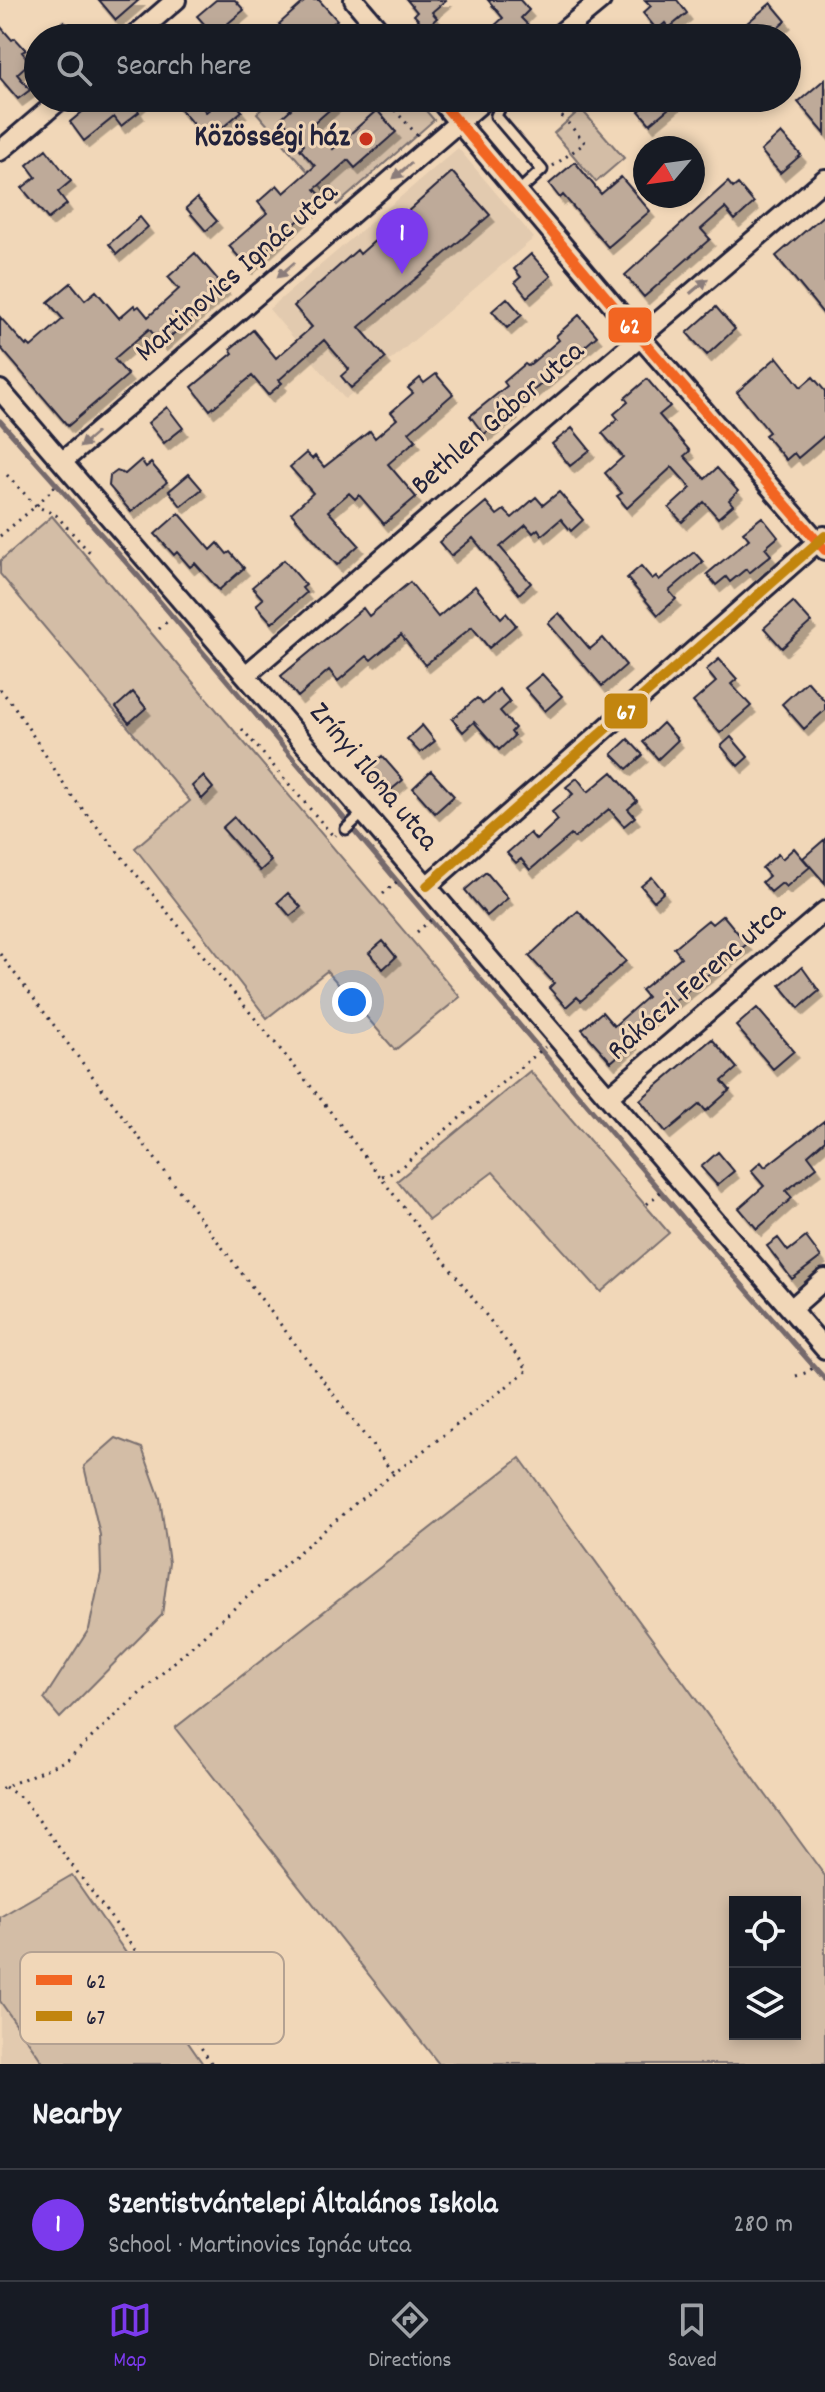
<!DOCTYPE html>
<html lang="en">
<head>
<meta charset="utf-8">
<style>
	:root { --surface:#171b24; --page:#20242c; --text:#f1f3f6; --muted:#9ea1a6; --line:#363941; --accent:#7c3aed }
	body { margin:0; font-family:Dekko,sans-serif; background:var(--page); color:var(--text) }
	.controls { position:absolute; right:24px; bottom:24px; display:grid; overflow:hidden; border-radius:0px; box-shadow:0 4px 12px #0003 }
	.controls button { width:72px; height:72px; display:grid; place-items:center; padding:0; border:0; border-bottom:2px solid var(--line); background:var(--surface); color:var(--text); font:40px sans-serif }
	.compass { position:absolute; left:633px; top:136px; width:72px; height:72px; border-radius:50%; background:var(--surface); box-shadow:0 4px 12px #0003; rotate:241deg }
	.you { position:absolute; left:352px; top:1002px; width:28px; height:28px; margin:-20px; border:6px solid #fff; border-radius:50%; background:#1a73e8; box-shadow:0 0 0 12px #1a73e833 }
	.badge { display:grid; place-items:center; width:52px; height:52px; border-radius:50%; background:var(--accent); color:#fff; font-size:26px; font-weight:700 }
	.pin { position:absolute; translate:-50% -66px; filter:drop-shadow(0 2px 4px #0008) }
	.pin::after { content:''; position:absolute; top:42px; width:28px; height:24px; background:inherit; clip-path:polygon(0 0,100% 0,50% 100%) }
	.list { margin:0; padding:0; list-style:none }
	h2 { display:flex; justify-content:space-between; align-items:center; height:104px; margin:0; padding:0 32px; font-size:34px }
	h2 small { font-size:26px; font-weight:400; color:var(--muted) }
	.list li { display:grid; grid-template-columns:52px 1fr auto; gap:24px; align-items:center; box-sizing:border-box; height:112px; padding:0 32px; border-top:2px solid var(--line) }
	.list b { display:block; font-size:30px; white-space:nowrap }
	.list p { margin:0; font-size:26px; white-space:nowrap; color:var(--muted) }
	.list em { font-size:26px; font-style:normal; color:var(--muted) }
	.icon { flex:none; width:44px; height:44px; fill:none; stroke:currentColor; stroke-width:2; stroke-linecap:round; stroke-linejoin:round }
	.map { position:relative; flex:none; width:825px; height:2064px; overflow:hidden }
	.search { position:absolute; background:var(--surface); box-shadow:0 4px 12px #0003; left:24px; right:24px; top:24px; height:88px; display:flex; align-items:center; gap:20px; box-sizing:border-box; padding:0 28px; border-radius:44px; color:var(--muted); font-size:30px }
	.sheet { height:216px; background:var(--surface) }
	nav { display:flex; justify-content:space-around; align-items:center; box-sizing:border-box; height:112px; border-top:2px solid var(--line); background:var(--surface); font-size:22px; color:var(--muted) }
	nav a { display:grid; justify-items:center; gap:4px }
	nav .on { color:var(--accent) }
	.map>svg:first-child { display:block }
	.built { fill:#e2caaf }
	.green { fill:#d3bda6; stroke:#7a7070; stroke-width:2; fill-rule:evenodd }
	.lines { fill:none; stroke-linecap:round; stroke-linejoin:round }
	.stream { stroke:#74696c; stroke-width:5 }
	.building { fill:#beaa99; stroke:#22223b; stroke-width:2; filter:url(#shadow) }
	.lane-casing { stroke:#22223b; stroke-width:15 }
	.street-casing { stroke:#22223b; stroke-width:24 }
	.path { stroke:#22223b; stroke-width:3; stroke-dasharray:2 6; stroke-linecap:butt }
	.lane { stroke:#f1d7b8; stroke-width:9 }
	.street { stroke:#f1d7b8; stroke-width:18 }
	.bus-1-casing { stroke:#f1d7b8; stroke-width:16 }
	.bus-2-casing { stroke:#f1d7b8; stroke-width:16 }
	.bus-1 { stroke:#f26522; stroke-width:10 }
	.bus-2 { stroke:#c2850f; stroke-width:10 }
	.oneway { fill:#8a7c7a }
	.poi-dot { fill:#c8321e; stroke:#f1d7b8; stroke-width:3 }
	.labels { text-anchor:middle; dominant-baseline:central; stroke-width:6; stroke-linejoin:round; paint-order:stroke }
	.poi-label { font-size:30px; font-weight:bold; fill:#22223b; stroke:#f1d7b8; text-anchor:end }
	.street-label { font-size:30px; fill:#22223b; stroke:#f1d7b8 }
	.key { fill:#f1d7b8; stroke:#b3a192; stroke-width:2 }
	.key-label { font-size:22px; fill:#22223b }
	.line-badge { stroke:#f1d7b8; stroke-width:3 }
	.badge-label { font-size:22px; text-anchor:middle; font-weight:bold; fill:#fff }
</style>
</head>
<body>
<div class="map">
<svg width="825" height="2064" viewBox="0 0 825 2064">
	<defs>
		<filter id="shadow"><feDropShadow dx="4.5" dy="7" stdDeviation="0" flood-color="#0004"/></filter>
	</defs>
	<rect width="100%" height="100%" fill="#f1d7b8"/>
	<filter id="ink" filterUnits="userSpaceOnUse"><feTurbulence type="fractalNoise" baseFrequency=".0125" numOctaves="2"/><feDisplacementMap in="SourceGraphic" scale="16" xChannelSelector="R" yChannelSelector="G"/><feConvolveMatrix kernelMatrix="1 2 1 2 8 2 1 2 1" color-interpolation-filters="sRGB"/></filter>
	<g filter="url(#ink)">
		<path class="built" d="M458 148 534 238 345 399 269 309Z
			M0 2001 44 2064H0Z"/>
		<path class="green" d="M274 98H415L434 120 337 205 257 113Z
			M581 109 624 158 596 182 554 133Z
			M52 516 460 997 395 1050 327 971 267 1018 135 848 190 801 0 574V561Z
			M530 1071 669 1233 601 1292 493 1172 429 1220 397 1181Z
			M116 1438 142 1448 160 1498 169 1563 162 1615 60 1718 44 1699 89 1629 101 1573 100 1535 84 1466Z
			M520 1458 825 1876V2064H439L175 1728ZM735 1902H795V2034H735Z
			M72 1875 203 2064H44L0 2001V1917Z"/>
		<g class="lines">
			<path class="stream" d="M0 421 139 577 685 1220 825 1379"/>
		</g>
		<path class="building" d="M99 0H139L116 20Z
			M216 0H235L244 10 214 35 197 16Z
			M306 0H319L337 20 316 38H292L279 24Z
			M407 0H446L432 12 437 18 426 28 414 15 417 12Z
			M488 0H520L529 10 521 18 529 26 515 38H481L503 18Z
			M645 0H677L687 13 669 28 665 23 657 30 643 13 651 6Z
			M771 3 786 21 766 38H760L747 23Z
			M64 21 78 38H43Z
			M0 26 12 40 15 38 26 50 22 52 30 62 17 74 30 90 18 99 0 78Z
			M825 79V134L798 102Z
			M99 98H146L136 107 139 112 121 126 114 117 84 141 70 122Z
			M171 98H195L206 112 223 98H231L242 111 207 141Z
			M295 98H343L312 125 333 149 377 110 396 132 355 168 348 160 315 189 323 198 248 267 229 246 267 213 258 202 277 185 284 193 315 166 300 149 304 145 281 118 291 109 287 105Z
			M654 98H681L650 124 639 111Z
			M781 133 801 155 780 173 761 151Z
			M46 149 71 181 58 192 67 204 48 219 22 188 36 177 27 165Z
			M575 162 601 194 621 177 650 211 608 247 563 195 560 198 549 184Z
			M452 172 490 215 359 327 386 358 351 388 341 376 349 369 324 340 279 380 282 383 268 395 252 376 210 410 192 387 233 353 230 349 253 330 276 358 312 327 294 306 357 250 360 254Z
			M728 182 733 188 738 184 754 203 735 220 725 208 701 229 710 239 644 297 625 275Z
			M197 198 217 221 206 231 186 208Z
			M825 214V316L776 256Z
			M140 217 148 227 117 254 109 244Z
			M195 253 225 288 162 344 149 329 114 359 128 375 68 426 0 347V317L26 346 28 344 31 347 63 319 48 302 71 283 85 300 96 291 119 318 134 305 136 308 139 306 148 317 179 289 168 277Z
			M531 254 551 276 527 297 515 282 521 277 514 269Z
			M507 298 522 315 507 328 492 311Z
			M716 307 735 329 707 355 687 333Z
			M579 315 597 336 511 410 513 413 484 434 470 416 507 386 504 382 525 364 528 366 559 340 556 336Z
			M777 357 801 387 813 377 825 391V435L798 458 794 453 786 460 765 435 769 432 737 392Z
			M436 374 453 394 409 432 416 440 388 464 416 497 384 524 359 495 355 499 349 493 328 511 359 545 337 565 291 513 313 493 290 467 306 453 312 459 315 456 324 467 370 431 375 438 397 419 391 412 413 393 408 388 420 378 424 383Z
			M647 379 670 406 659 415 690 451 684 456 705 479 717 468 738 491 729 500 733 505 718 518 704 502 682 522 669 508 691 488 672 467 627 508 617 496 622 493 605 473 623 457 602 433 618 419 614 414 628 402 625 398Z
			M167 407 183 428 164 443 148 423Z
			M572 428 590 450 570 466 552 444Z
			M141 460 146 467 151 463 167 482 131 512 109 486 110 476 117 471 125 474Z
			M189 474 202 489 181 506 169 491Z
			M559 492 583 520 571 531 561 519 542 535 538 529 533 533 526 525 500 547 531 583 519 594 473 538 451 556 439 542 486 502 497 515 504 510 512 518 536 497 543 505Z
			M179 513 211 550 218 543 227 554 230 552 244 568 219 590 195 563 190 567 177 552 174 555 155 534Z
			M762 517 778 537 765 548 771 555 749 573 746 569 730 582 726 577 716 585 707 574 749 539 743 532Z
			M694 552 703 562 669 591 676 599 658 615 627 578 641 566 652 579 656 576 659 580Z
			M284 560 306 585 302 588 306 593 272 623 256 605 263 599 252 587Z
			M410 582 438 617 475 586 501 618 506 613 516 625 489 648 472 627 425 665 401 635 371 660 367 656 338 681 329 670 298 697 281 676 363 608 369 616Z
			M793 602 811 622 782 648 764 628Z
			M559 613 590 649 603 638 626 665 602 686 548 623Z
			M719 659 737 679 731 684 751 706 720 733 693 702 716 682 706 670Z
			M542 674 562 696 545 711 525 688Z
			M807 681 825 701V710L804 729 782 704Z
			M499 689 510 702 500 711 515 728 511 732 514 736 499 750 474 722 463 732 452 719 477 698 483 704Z
			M133 692 146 708 129 723 116 707Z
			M663 723 678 740 658 759 643 742Z
			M422 725 435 741 420 753 407 739Z
			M731 737 748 757 738 766 721 746Z
			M628 739 643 755 627 769 612 754Z
			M382 756 403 780 386 794 365 771Z
			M431 771 454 796 435 813 413 788Z
			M612 772 637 801 628 809 635 817 624 826 609 809 574 838 571 835 530 870 521 859 516 863 507 853 530 833 536 840 558 820 552 812 573 794 566 787 577 778 588 792Z
			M203 776 213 788 202 799 192 786Z
			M234 817 271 861 260 871 222 828Z
			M825 839V883L803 858Z
			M794 848 810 867 786 887 782 883 771 892 762 882 769 876 762 868 778 854 782 859Z
			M486 872 508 898 487 916 465 890Z
			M652 877 664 892 654 901 641 886Z
			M288 893 301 907 290 916 278 902Z
			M578 911 626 961 581 1001 577 997 566 1007 549 988 554 983 529 956Z
			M723 915 747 944 628 1037 633 1043 611 1062 582 1029 602 1012 614 1026 647 997 641 990 681 957 674 948 708 920 712 924Z
			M383 941 396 957 383 969 369 953Z
			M802 967 819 991 799 1008 780 985Z
			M757 1008 794 1051 773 1069 736 1026Z
			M712 1039 737 1068 722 1081 730 1090 706 1111 700 1104 666 1132 640 1100Z
			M825 1120V1140L808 1155 817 1167 786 1191 792 1198 757 1229 739 1208 764 1186 751 1171 761 1162 765 1167Z
			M718 1152 734 1171 717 1185 701 1167Z
			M806 1237 821 1257 792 1279 767 1246 778 1238 788 1251Z"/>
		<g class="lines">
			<defs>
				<path id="lane" d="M501 98 502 103 496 116 542 170 519 191
					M346 829 364 812"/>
				<path id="street" d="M354 0 386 38
					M132 38 176 0
					M555 38 601 0
					M438 98 640 337 825 550
					M0 151 62 98
					M0 390 825 1349
					M62 462 487 98
					M247 674 825 179
					M427 886 824 536
					M608 1097 825 911
					M791 1309 825 1279"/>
			</defs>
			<use href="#lane" class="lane-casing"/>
			<use href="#street" class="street-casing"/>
			<path class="path" d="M384 98 418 136
				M546 98 565 120
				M553 166 585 143 568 123
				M7 475 36 506 56 515 93 556
				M0 536 36 506 59 482
				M159 629 171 618
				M0 689 14 706 71 795 313 1089 528 1370 357 1502 216 1624 67 1760 0 1789
				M242 729 334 837 336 835
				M383 894 400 879
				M417 932 433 918
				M0 954 393 1473
				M382 1176 395 1172 545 1047
				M647 1204 665 1188
				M796 1376 808 1372 816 1365
				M5 1787 23 1799 149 1969 212 2064"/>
			<use href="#lane" class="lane"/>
			<use href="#street" class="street"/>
			<defs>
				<path id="bus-1" d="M438 98 640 337 825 550"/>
				<path id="bus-2" d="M427 886 825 536"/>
			</defs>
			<use href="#bus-1" class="bus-1-casing"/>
			<use href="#bus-2" class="bus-2-casing"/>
			<use href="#bus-1" class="bus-1"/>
			<use href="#bus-2" class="bus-2"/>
		</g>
		<defs><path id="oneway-solid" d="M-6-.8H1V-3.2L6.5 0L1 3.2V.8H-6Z" transform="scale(2)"/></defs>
		<g class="oneway">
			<use href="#oneway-solid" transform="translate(402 171) rotate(139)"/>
			<use href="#oneway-solid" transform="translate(286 270) rotate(139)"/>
			<use href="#oneway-solid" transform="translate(699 286) rotate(-40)"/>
			<use href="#oneway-solid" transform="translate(88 440) rotate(139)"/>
		</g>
	</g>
	<circle class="poi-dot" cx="366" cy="139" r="8"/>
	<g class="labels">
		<g class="poi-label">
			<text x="350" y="139">Közösségi ház</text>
		</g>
		<g class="street-label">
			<text transform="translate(238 274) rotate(-41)">Martinovics Ignác utca</text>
			<text transform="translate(499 420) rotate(-41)">Bethlen Gábor utca</text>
			<text transform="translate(372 778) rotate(50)">Zrínyi Ilona utca</text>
			<text transform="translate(698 983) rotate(-41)">Rákóczi Ferenc utca</text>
		</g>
	</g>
	<rect x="20" y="1952" width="264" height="92" rx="12" class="key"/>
	<rect x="36" y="1975" width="36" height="10" fill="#f26522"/>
	<rect x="36" y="2011" width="36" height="10" fill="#c2850f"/>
	<g class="key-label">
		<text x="86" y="1988">62</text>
		<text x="86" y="2024">67</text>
	</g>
	<g class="line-badge">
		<rect x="607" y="306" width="46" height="38" rx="8" fill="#f26522"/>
		<rect x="603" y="692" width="46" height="38" rx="8" fill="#c2850f"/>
	</g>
	<g class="badge-label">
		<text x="630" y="333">62</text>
		<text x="626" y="719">67</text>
	</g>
</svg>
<div class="controls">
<button><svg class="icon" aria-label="locate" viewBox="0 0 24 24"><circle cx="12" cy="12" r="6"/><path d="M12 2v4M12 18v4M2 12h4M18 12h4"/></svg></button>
<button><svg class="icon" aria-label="layers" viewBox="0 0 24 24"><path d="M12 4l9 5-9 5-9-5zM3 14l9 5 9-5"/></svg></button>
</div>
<svg class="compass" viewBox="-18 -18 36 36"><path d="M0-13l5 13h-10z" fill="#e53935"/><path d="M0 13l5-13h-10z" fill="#9ea1a6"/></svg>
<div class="you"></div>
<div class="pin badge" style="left:402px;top:274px">1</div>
<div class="search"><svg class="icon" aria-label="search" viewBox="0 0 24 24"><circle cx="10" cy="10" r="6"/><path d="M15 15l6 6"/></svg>Search here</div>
</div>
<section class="sheet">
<h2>Nearby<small></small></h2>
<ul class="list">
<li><span class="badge">1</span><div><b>Szentistvántelepi Általános Iskola</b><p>School · Martinovics Ignác utca</p></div><em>280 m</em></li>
</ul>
</section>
<nav>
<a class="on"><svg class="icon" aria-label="map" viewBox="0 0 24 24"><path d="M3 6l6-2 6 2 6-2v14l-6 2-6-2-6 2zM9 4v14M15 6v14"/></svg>Map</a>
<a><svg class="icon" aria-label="directions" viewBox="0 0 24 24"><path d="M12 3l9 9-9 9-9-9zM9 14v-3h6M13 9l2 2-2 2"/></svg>Directions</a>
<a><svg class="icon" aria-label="saved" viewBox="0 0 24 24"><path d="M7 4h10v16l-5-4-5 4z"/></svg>Saved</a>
</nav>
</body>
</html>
